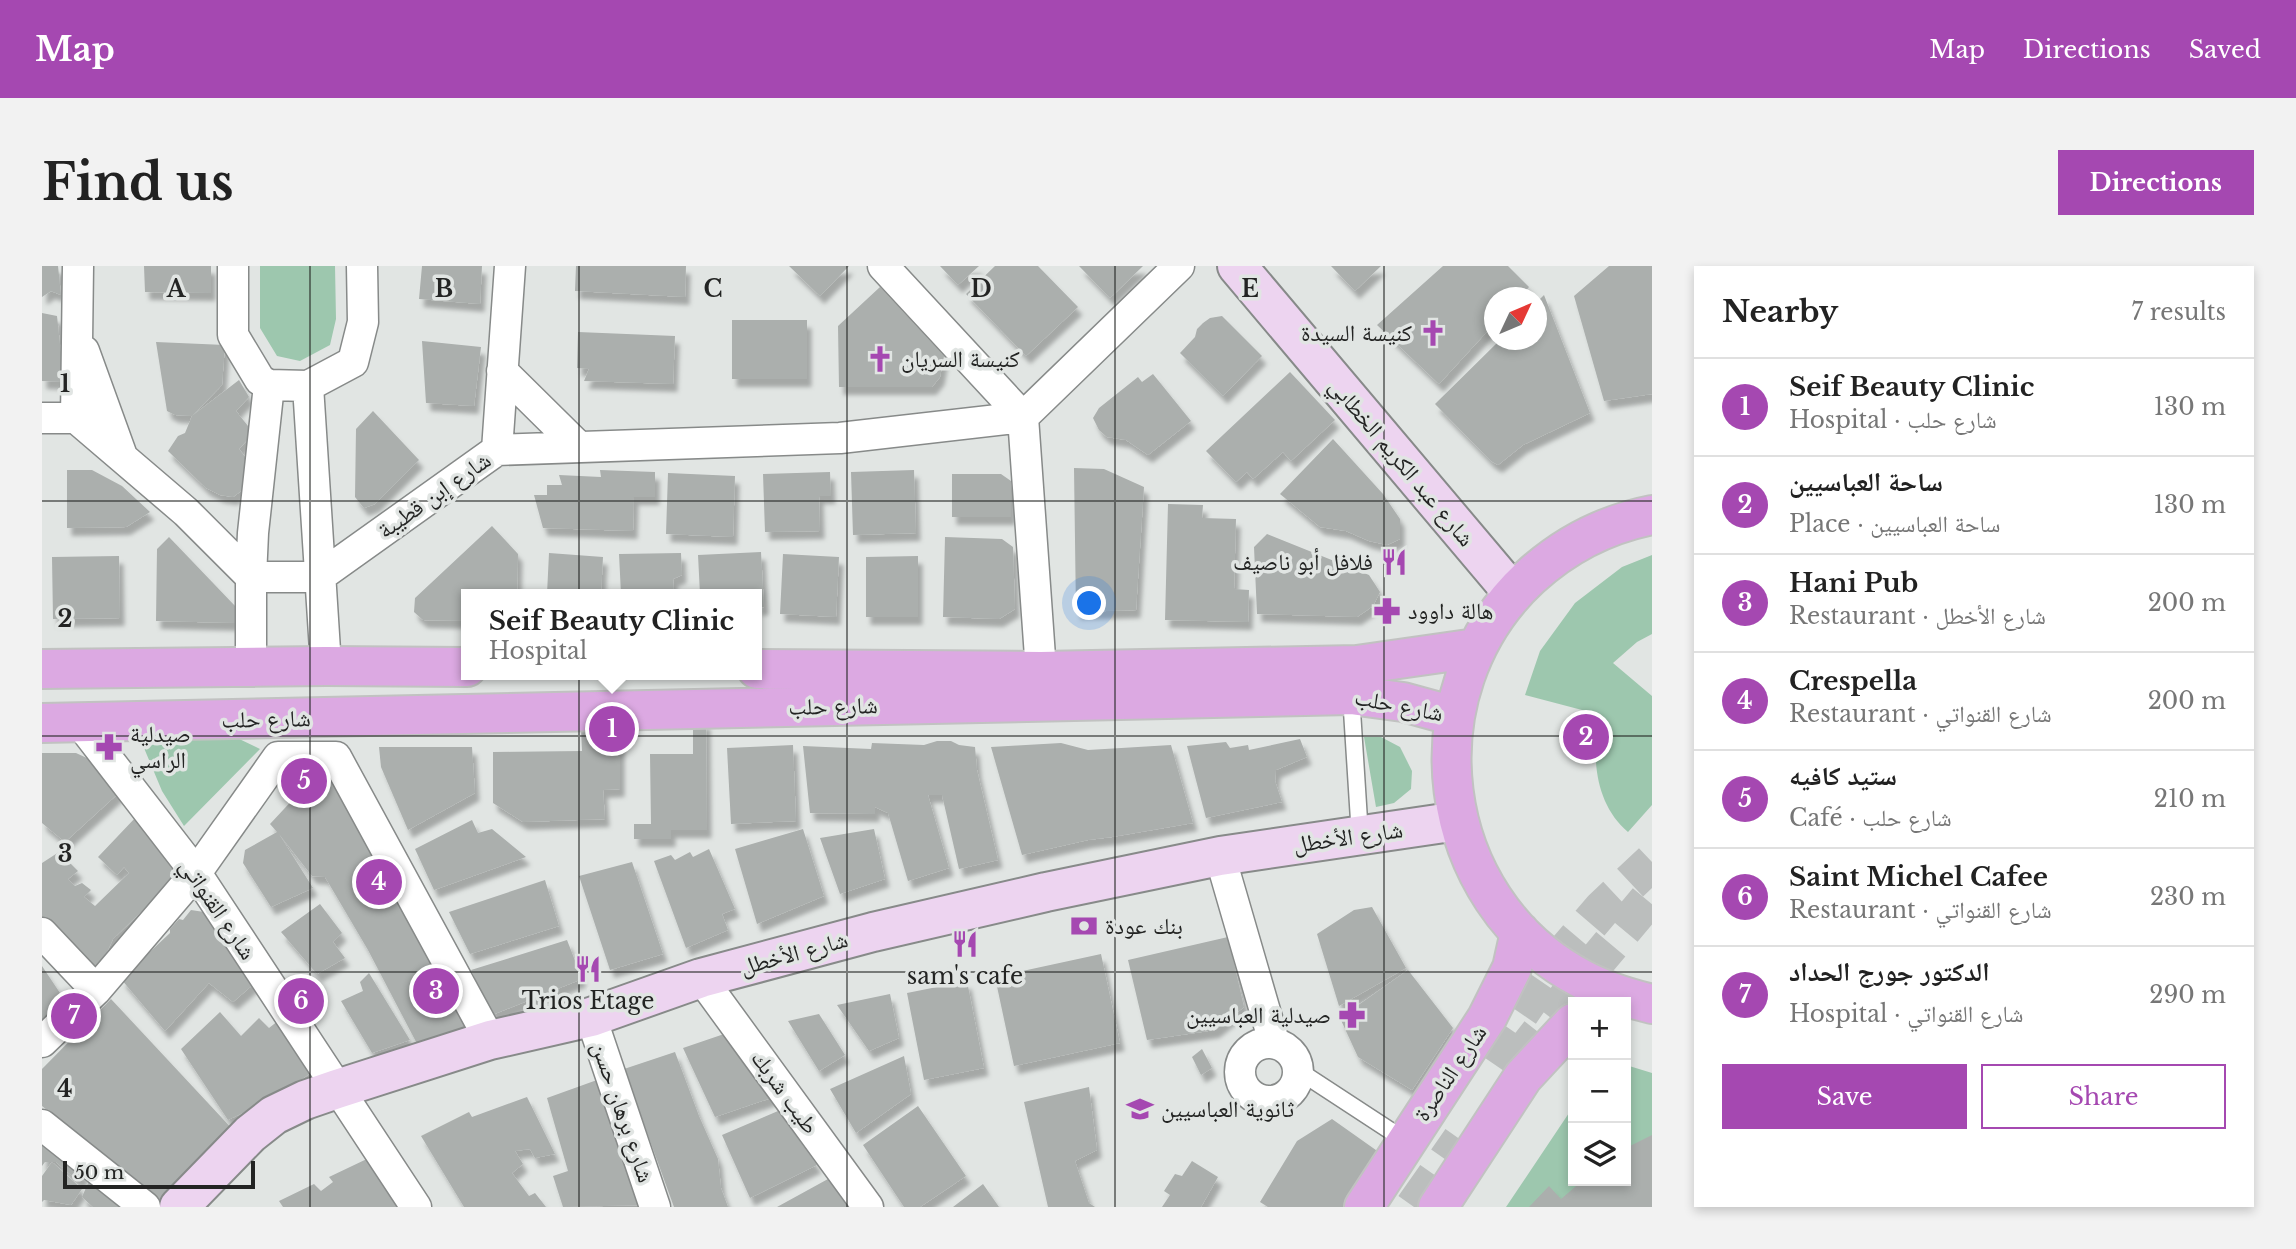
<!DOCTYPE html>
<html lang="en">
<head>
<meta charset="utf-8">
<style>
	:root { --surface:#fff; --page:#f2f2f2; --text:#222; --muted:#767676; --line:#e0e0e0; --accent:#a548b1 }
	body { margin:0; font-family:"Libre Baskerville","Noto Naskh Arabic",serif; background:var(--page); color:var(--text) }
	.controls { position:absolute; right:21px; bottom:21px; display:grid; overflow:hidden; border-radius:0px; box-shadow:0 4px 10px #0003 }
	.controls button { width:63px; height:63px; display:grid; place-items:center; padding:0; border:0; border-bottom:2px solid var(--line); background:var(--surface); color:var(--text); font:35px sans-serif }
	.compass { position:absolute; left:1442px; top:21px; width:63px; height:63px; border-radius:50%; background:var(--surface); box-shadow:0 4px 10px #0003; rotate:46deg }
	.scale { position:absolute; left:21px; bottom:18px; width:192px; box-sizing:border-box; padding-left:7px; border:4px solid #232423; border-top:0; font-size:19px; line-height:24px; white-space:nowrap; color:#232423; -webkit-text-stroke:5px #e1e5e3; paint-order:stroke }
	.you { position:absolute; left:1048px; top:338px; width:24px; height:24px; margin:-18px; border:5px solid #fff; border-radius:50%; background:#1a73e8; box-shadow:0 0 0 10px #1a73e833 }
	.badge { display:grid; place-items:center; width:46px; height:46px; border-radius:50%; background:var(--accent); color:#fff; font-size:23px; font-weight:700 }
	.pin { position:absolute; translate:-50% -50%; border:4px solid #fff; box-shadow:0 2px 7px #0006 }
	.popup { position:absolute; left:419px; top:323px; width:301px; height:91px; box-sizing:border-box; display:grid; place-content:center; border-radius:0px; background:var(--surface); filter:drop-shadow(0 2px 5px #0005); font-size:23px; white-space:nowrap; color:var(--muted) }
	.popup b { font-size:26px; color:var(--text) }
	.popup::after { content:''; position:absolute; left:50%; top:100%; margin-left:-14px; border:14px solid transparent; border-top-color:var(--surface) }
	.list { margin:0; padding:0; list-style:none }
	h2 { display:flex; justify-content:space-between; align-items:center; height:91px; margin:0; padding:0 28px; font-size:30px }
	h2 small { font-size:23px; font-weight:400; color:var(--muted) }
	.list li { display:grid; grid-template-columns:46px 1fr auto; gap:21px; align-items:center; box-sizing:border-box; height:98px; padding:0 28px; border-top:2px solid var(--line) }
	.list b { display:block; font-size:26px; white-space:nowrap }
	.list p { margin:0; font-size:23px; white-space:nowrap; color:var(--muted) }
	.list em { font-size:23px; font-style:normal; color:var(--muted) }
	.actions { display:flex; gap:14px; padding:21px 28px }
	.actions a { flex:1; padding:16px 0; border:2px solid var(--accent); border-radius:0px; text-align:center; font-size:24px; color:var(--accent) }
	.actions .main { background:var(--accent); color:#fff }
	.icon { flex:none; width:38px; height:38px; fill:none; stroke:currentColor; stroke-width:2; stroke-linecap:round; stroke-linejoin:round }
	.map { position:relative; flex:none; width:1610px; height:941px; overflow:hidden; border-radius:0px }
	header { display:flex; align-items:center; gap:42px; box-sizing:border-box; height:98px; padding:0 35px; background:var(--accent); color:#fff }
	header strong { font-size:33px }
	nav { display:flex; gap:38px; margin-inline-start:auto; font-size:24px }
	.intro { display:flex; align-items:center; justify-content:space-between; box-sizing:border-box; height:168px; padding:0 42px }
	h1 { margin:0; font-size:49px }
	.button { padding:18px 32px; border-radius:0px; background:var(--accent); color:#fff; font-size:24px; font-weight:700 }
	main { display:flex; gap:42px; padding:0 42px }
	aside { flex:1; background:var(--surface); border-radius:0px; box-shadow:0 4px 10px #0003 }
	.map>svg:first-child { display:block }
	.green { fill:#9dc7ae }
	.building { fill:#abafad; filter:url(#shadow) }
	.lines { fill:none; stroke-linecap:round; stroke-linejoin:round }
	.primary-tunnel { stroke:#bbbebd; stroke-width:38; stroke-dasharray:38 19; stroke-linecap:butt }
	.service-casing { stroke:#878a89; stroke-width:19 }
	.minor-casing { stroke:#878a89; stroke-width:33 }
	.secondary-casing { stroke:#878a89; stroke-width:42 }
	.primary-casing { stroke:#c1c2c1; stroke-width:42 }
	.service { stroke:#fff; stroke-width:16 }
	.minor { stroke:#fff; stroke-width:30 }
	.secondary { stroke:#edd4f0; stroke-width:38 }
	.primary { stroke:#dca9e2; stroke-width:38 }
	.grid { fill:none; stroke:#232423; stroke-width:2; stroke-opacity:0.55 }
	.labels { text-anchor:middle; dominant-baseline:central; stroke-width:7; stroke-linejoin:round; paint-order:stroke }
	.poi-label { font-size:23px; fill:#232423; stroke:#e1e5e3; text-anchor:start }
	.street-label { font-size:23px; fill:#232423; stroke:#e1e5e3 }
	.grid-label { font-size:23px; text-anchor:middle; font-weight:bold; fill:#232423; stroke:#e1e5e3; stroke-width:7; stroke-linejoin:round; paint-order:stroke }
</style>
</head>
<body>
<header>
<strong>Map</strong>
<nav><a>Map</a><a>Directions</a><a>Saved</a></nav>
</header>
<div class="intro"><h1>Find us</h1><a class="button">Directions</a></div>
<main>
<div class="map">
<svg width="1610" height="941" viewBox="0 0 1610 941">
	<defs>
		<filter id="shadow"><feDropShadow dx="4.5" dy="8" stdDeviation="2" flood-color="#0004"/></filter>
	</defs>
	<rect width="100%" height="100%" fill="#e1e5e3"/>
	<path class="green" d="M218 0H293L294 53 288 79 258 95 235 90 218 62Z
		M1610 289V368L1595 376 1571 397 1610 430V539L1586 566C1553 538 1548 489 1559 449L1483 429 1498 385 1533 337 1580 301Z
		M108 470H191L218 483 142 560 120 525 102 482Z
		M1322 471H1339L1358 481 1370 505 1369 523 1352 537 1334 541Z
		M1584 799 1610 807V941H1464L1531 841V915H1584Z"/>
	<path class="building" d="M0 0H16L19 29 9 25 0 31Z
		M102 0H169V27L103 26Z
		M380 0H440L438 38 377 33Z
		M534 0H644L643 31 533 25Z
		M747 0H807L778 30Z
		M898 0H937L916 19Z
		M953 0H996L1036 41 984 90 924 28Z
		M1037 0H1101L1068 32Z
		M1289 0H1339L1313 25Z
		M1401 0H1466L1487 21 1478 32H1452V58L1397 118 1335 59Z
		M1567 0H1610V128L1562 135 1532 30Z
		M838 21 902 90 898 111 890 121H797L796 60Z
		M1502 29 1548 147 1481 179 1456 199 1449 195 1393 138 1458 74H1494V37Z
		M0 47 15 50 22 116 0 115Z
		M1180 50 1220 90 1181 130 1138 87 1153 71 1155 63 1161 57 1168 52Z
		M690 54H765V113H690Z
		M536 66 633 70 631 118 542 115 547 103 535 102Z
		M380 75 439 81 432 140 384 137Z
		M114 76 183 79 180 119 150 150 133 149 125 145Z
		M1248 106 1293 154 1249 195 1241 186 1211 213 1205 206 1194 216 1164 185Z
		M1111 108 1149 155 1106 189 1084 174 1065 171 1057 164 1051 152 1057 142 1096 111 1100 116Z
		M197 114 207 131 194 145 206 160V173L197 183 211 201 203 222 191 231 178 229 164 222 126 185 136 170 143 167 150 150Z
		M331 145 377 194 333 238 322 242 313 231 314 163Z
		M1291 173 1341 228 1358 253V273L1345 279 1327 275 1304 265 1278 261 1238 228Z
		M1032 202 1062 203 1102 221 1094 344 1034 346Z
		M25 204H50L80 220 108 246 84 261 25 262Z
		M558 204 613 206V231H592L591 265 501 262 492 229H505V219H520L517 209 559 211Z
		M872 204 874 267 811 269 809 206Z
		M788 206 789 230H777L778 265 723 266 721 208Z
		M626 207 693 210 691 271 624 268Z
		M910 208H959L969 215V251H910Z
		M1126 238 1161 239 1160 252 1194 253 1192 323 1207 324 1206 356 1123 354Z
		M450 260 476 288 475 328H425V355L381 354 372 346 373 332Z
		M1225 268 1327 309 1338 326 1331 340 1315 351 1215 348 1212 281Z
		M127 271 194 341V357L114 355 115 283Z
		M903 271 960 273 971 281 973 343 957 353 901 351Z
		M719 286 722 341 715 342V328H658L656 289Z
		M507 287 561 291 559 328H505Z
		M639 287 640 309 631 313 632 328H579L577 288Z
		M741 288 797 291 794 351 738 348Z
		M77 290 78 352 11 353 10 291Z
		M876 290V351H824V291Z
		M651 455H664L665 564H629V573H592V558H609L608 488H651Z
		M578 462V523L561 524 563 553 481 556 451 537V486L540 485 539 463Z
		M1258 473 1265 491 1234 504 1233 515 1240 536 1164 552 1145 480 1184 476 1188 482 1206 479 1207 484Z
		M895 475H909L917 479 933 481 935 504 956 594 917 603 900 529H886L907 602 866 615 846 547 833 541V548L768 547 761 480 829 483 830 477 882 479Z
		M1019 477 1046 484 1129 479 1151 557 1070 571 1046 574 980 589 949 481Z
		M751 479 754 555 689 558 685 482Z
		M337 481H430L433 527 366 564 339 501Z
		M0 487H34L47 493 80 524 23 576 0 557Z
		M283 499 435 766 383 793 326 684 283 611 270 610 237 568 271 622 229 641 201 597 203 584 235 566 228 558Z
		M94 551 145 601 71 673 65 686 51 704 0 653V597L17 586 36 605 26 613 33 620 40 617 49 624 42 631 53 640 87 607 82 601 75 609 56 591Z
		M430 554 436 567 450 563 484 591 392 624 373 583Z
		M761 563 782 630 715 658 693 583Z
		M832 563 843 613 798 628 778 572Z
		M667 583 693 643 680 648 686 664 644 682 612 595 629 589 633 594 648 586 651 591Z
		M590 596 621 688 568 704 537 610Z
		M503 614 517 660 428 688 407 646Z
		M278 638 300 667 291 676 303 692 275 708 239 666Z
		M1330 641 1364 702 1297 740 1275 668 1312 644Z
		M149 644 162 646 169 655 214 716 191 736 167 717 123 765 79 713 128 667V663L137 653 141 654Z
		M1186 671 1202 741 1173 764 1105 774 1086 694Z
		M525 674 540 713 450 749 429 704Z
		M1059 688 1078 777 972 800 953 711Z
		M0 700 22 733 0 759Z
		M1366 704 1411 762 1370 824 1316 791 1298 752Z
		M327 707 368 774 330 787 299 735 321 725 318 716Z
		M925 715 942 802 882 814 865 727Z
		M848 728 857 772 827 785 795 739Z
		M69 733 194 867 125 941 0 840V803Z
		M178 746 199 770 217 752 227 762 241 751 274 803 238 829 186 854 139 783Z
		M777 748 803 789 777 805 746 755Z
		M685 767 732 831 673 851 641 782Z
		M1160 783 1170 802 1159 809 1150 791Z
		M633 786 657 850 676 893 679 922 686 941H632L582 803Z
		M862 790 869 828 814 867 788 823Z
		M555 814 602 939 521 941 511 910 526 905 505 832Z
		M1047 821 1055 884 1033 895 1047 937 1053 941H1006L982 836Z
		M485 831 513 888 493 892 488 883 473 885 481 898 470 907 487 930 493 927 504 941H422L379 870 427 846 430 851Z
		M876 840 924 910 878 941H862L821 879Z
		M736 845 775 899 708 932 680 869Z
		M1290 853 1348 894 1317 941H1226L1218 936 1255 875Z
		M1610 869V941H1487L1507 920 1519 933 1540 915H1584V882Z
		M0 872 43 908 36 915 14 896H10L40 923 29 939 2 934 0 936V910L10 896H3L0 900Z
		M329 891 359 941H241L237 935 272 918 279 925 291 916 287 911Z
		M1150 895 1176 911 1159 941H1120L1128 929 1122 925 1133 908 1140 910Z
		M49 910 88 941H51L40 931Z
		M786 913 806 941H735Z
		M941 918 957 941H911Z"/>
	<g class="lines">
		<path class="primary-tunnel" d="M1446 794 1507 705 1560 643 1610 596
			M1474 797 1543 709 1610 629
			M1372 941 1419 874"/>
		<defs>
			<path id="service" d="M1309 429 1318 570
				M1257 805 1364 875"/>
			<path id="minor" d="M191 0V69L218 114 227 119 266 120 311 96 321 56 320 0
				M841 0 981 151
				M42 85 80 190
				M460 105 537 181
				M266 120 284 400
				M981 151 999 405
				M981 151 1137 0
				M0 152H34L144 246 209 311H277L455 184 798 172 981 151
				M34 152 36 0
				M455 184 468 0
				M209 403V311L211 267 227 119
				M38 457 154 607 374 941
				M1178 590 1232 776
				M0 667 54 724
				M659 712 826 941
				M549 751 613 941
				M0 776 54 724 154 607 236 491H294L448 774
				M1198 806a29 29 0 1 1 58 0a29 29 0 1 1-58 0Z
				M0 859 103 941"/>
			<path id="secondary" d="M1195 0 1471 327
				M137 941 208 868 232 849 263 834 295 823 448 774 549 751 659 712 831 666 1004 626 1178 590 1416 555"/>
			<path id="primary" d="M1610 249C1564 258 1523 279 1488 311 1365 425 1390 634 1540 713 1562 725 1586 732 1610 738
				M0 403 284 400 425 401
				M715 403 999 405 1315 399 1434 382
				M0 457 1309 429 1361 436 1412 450
				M1322 941 1445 752 1470 702 1478 666
				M1396 941 1481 811 1531 757"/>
		</defs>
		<use href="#service" class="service-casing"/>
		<use href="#minor" class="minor-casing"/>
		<use href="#secondary" class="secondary-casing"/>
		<use href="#primary" class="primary-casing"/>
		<use href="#service" class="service"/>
		<use href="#minor" class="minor"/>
		<use href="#secondary" class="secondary"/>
		<use href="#primary" class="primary"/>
	</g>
	<path class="grid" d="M268 0V941M537 0V941M805 0V941M1073 0V941M1342 0V941M0 235H1610M0 470H1610M0 706H1610"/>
	<defs>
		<symbol id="church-bare" viewBox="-9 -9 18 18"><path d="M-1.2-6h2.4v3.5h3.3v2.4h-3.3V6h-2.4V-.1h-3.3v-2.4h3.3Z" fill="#a548b1" stroke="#e1e5e3" stroke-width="2.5" paint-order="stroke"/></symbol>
		<symbol id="restaurant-bare" viewBox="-9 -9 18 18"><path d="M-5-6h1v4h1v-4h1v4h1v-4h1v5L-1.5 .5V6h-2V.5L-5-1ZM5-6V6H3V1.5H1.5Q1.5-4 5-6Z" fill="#a548b1" stroke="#e1e5e3" stroke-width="2.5" paint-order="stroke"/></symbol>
		<symbol id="pharmacy-bare" viewBox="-9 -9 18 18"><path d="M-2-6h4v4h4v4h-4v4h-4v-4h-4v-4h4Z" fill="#a548b1" stroke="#e1e5e3" stroke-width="2.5" paint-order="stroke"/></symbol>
		<symbol id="bank-bare" viewBox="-9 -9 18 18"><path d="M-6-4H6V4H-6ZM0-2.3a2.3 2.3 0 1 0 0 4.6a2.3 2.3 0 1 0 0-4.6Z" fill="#a548b1" stroke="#e1e5e3" stroke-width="2.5" paint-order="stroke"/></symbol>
		<symbol id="school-bare" viewBox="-9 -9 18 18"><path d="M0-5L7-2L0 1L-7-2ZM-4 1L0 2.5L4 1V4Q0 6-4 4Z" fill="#a548b1" stroke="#e1e5e3" stroke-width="2.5" paint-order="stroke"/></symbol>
	</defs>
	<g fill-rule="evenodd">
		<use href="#church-bare" x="1372" y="48" width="38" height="38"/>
		<use href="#church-bare" x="819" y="74" width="38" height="38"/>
		<use href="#restaurant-bare" x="1333" y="277" width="38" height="38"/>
		<use href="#pharmacy-bare" x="1326" y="326" width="38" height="38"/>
		<use href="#pharmacy-bare" x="48" y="462" width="38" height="38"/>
		<use href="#bank-bare" x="1023" y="641" width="38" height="38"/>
		<use href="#restaurant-bare" x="904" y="659" width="38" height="38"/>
		<use href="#restaurant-bare" x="527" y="684" width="38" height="38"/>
		<use href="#pharmacy-bare" x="1291" y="730" width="38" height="38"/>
		<use href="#school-bare" x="1079" y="824" width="38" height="38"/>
	</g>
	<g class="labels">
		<g class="poi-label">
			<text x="1370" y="67" text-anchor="end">كنيسة السيدة</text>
			<text x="859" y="93">كنيسة السريان</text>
			<text x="1331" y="296" text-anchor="end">فلافل أبو ناصيف</text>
			<text x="1366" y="345">هالة داوود</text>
			<text x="88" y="468">صيدلية<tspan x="88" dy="26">الراسي</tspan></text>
			<text x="1063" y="660">بنك عودة</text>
			<text x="923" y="710" text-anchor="middle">sam's cafe</text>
			<text x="546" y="735" text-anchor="middle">Trios Etage</text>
			<text x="1289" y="749" text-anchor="end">صيدلية العباسيين</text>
			<text x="1119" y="843">ثانوية العباسيين</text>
		</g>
		<g class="street-label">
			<text transform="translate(1360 196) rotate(50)">شارع عبد الكريم الخطابي</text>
			<text transform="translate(392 229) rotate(-35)">شارع إبن قطيبة</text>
			<text transform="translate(1357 439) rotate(11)">شارع حلب</text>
			<text transform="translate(791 440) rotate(-1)">شارع حلب</text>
			<text transform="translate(224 453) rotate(-1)">شارع حلب</text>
			<text transform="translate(1306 571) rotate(-8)">شارع الأخطل</text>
			<text transform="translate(176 643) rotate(56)">شارع القنواتي</text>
			<text transform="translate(752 687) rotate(-15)">شارع الأخطل</text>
			<text transform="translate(1408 807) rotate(-56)">شارع الناصرة</text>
			<text transform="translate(743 826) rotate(54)">طيب شربك</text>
			<text transform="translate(581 846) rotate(71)">شارع برهان حسن</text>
		</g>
	</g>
	<g class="grid-label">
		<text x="134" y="31">A</text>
		<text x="402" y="31">B</text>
		<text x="671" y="31">C</text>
		<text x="939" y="31">D</text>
		<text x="1208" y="31">E</text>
		<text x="23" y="126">1</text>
		<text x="23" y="361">2</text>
		<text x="23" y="596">3</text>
		<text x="23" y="831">4</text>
	</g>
</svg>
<div class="controls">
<button>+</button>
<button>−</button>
<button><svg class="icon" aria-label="layers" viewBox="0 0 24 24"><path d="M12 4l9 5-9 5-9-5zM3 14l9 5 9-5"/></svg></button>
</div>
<svg class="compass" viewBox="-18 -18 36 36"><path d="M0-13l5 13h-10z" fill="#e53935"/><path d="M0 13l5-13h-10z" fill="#767676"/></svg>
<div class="scale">50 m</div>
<div class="you"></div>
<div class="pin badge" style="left:570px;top:463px">1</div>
<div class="popup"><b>Seif Beauty Clinic</b>Hospital</div>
<div class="pin badge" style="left:1544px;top:471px">2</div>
<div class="pin badge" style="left:394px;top:725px">3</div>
<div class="pin badge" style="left:337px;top:616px">4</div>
<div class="pin badge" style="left:262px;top:515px">5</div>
<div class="pin badge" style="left:259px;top:735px">6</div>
<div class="pin badge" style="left:32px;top:750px">7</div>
</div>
<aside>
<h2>Nearby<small>7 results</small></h2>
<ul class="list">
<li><span class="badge">1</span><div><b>Seif Beauty Clinic</b><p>Hospital · شارع حلب</p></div><em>130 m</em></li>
<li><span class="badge">2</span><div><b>ساحة العباسيين</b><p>Place · ساحة العباسيين</p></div><em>130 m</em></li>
<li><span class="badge">3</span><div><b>Hani Pub</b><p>Restaurant · شارع الأخطل</p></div><em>200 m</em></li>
<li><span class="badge">4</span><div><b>Crespella</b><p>Restaurant · شارع القنواتي</p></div><em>200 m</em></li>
<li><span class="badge">5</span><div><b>ستيد كافيه</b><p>Café · شارع حلب</p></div><em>210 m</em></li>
<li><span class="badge">6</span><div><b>Saint Michel Cafee</b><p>Restaurant · شارع القنواتي</p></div><em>230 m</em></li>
<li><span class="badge">7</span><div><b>الدكتور جورج الحداد</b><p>Hospital · شارع القنواتي</p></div><em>290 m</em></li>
</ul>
<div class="actions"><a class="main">Save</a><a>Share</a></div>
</aside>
</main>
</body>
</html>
